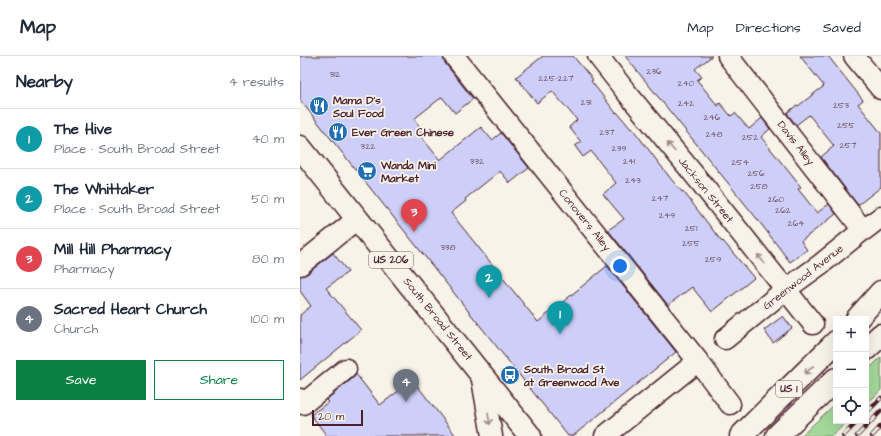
<!DOCTYPE html>
<html lang="en">
<head>
<meta charset="utf-8">
<style>
	:root { --surface:#fff; --page:#f2f2f3; --text:#1f2937; --muted:#747a83; --line:#e0e1e3; --accent:#0b8043 }
	body { margin:0; font-family:"Architects Daughter",sans-serif; background:var(--page); color:var(--text) }
	.controls { position:absolute; right:12px; bottom:12px; display:grid; overflow:hidden; border-radius:0px; box-shadow:0 4px 16px #0002 }
	.controls button { width:36px; height:36px; display:grid; place-items:center; padding:0; border:0; border-bottom:1px solid var(--line); background:var(--surface); color:var(--text); font:20px sans-serif }
	.scale { position:absolute; left:12px; bottom:10px; width:51px; box-sizing:border-box; padding-left:4px; border:2px solid #4a1f2b; border-top:0; font-size:11px; line-height:14px; white-space:nowrap; color:#4a1f2b; -webkit-text-stroke:3px #f7f3e8; paint-order:stroke }
	.you { position:absolute; left:320px; top:210px; width:14px; height:14px; margin:-10px; border:3px solid #fff; border-radius:50%; background:#1a73e8; box-shadow:0 0 0 6px #1a73e833 }
	.badge { display:grid; place-items:center; width:26px; height:26px; border-radius:50%; background:var(--accent); color:#fff; font-size:13px; font-weight:700 }
	.pin { position:absolute; translate:-50% -33px; filter:drop-shadow(0 1px 2px #0008) }
	.pin::after { content:''; position:absolute; top:21px; width:14px; height:12px; background:inherit; clip-path:polygon(0 0,100% 0,50% 100%) }
	.list { margin:0; padding:0; list-style:none }
	h2 { display:flex; justify-content:space-between; align-items:center; height:52px; margin:0; padding:0 16px; font-size:17px }
	h2 small { font-size:13px; font-weight:400; color:var(--muted) }
	.list li { display:grid; grid-template-columns:26px 1fr auto; gap:12px; align-items:center; box-sizing:border-box; height:60px; padding:0 16px; border-top:1px solid var(--line) }
	.list b { display:block; font-size:15px; white-space:nowrap }
	.list p { margin:0; font-size:13px; white-space:nowrap; color:var(--muted) }
	.list em { font-size:13px; font-style:normal; color:var(--muted) }
	.actions { display:flex; gap:8px; padding:12px 16px }
	.actions a { flex:1; padding:9px 0; border:1px solid var(--accent); border-radius:0px; text-align:center; font-size:14px; color:var(--accent) }
	.actions .main { background:var(--accent); color:#fff }
	.icon { flex:none; width:22px; height:22px; fill:none; stroke:currentColor; stroke-width:2; stroke-linecap:round; stroke-linejoin:round }
	.map { position:relative; flex:none; width:581px; height:380px; overflow:hidden }
	header { display:flex; align-items:center; gap:24px; box-sizing:border-box; height:56px; padding:0 20px; background:var(--surface); border-bottom:1px solid var(--line) }
	header strong { font-size:19px }
	nav { display:flex; gap:22px; margin-inline-start:auto; font-size:14px }
	main { display:flex }
	aside { flex:1; background:var(--surface) }
	.map>svg:first-child { display:block }
	.green { fill:#a4d89b; stroke:#777c63 }
	.building { fill:#cdcff8; stroke:#4a1f2b }
	.lines { fill:none; stroke-linecap:round; stroke-linejoin:round }
	.minor-casing { stroke:#4a1f2b; stroke-width:23 }
	.major-casing { stroke:#4a1f2b; stroke-width:25 }
	.highway-casing { stroke:#4a1f2b; stroke-width:25 }
	.minor { stroke:#f7f3e8; stroke-width:20 }
	.major { stroke:#f7f3e8; stroke-width:22 }
	.highway { stroke:#f7f3e8; stroke-width:22 }
	.rail-casing { stroke:#4a1f2b; stroke-width:4.5 }
	.rail { stroke:#f7f3e8; stroke-width:3; stroke-dasharray:9; stroke-linecap:butt }
	.oneway { stroke:#a0898a }
	.labels { text-anchor:middle; dominant-baseline:central; stroke-width:3.5; stroke-linejoin:round; paint-order:stroke }
	.number-label { font-size:9px; fill:#6b4b5e }
	.shield { fill:#f7f3e8; stroke:#7e5f64; stroke-width:1 }
	.shield-label { font-size:10px; font-weight:bold; fill:#4a1f2b }
	.poi-label { font-size:11px; font-weight:bold; fill:#4a1f2b; stroke:#f7f3e8; text-anchor:start }
	.street-label { font-size:11px; fill:#4a1f2b; stroke:#f7f3e8 }
</style>
</head>
<body>
<header>
<strong>Map</strong>
<nav><a>Map</a><a>Directions</a><a>Saved</a></nav>
</header>
<main>
<aside>
<h2>Nearby<small>4 results</small></h2>
<ul class="list">
<li><span class="badge" style="background:#0f9aa8">1</span><div><b>The Hive</b><p>Place · South Broad Street</p></div><em>40 m</em></li>
<li><span class="badge" style="background:#0f9aa8">2</span><div><b>The Whittaker</b><p>Place · South Broad Street</p></div><em>50 m</em></li>
<li><span class="badge" style="background:#e0444e">3</span><div><b>Mill Hill Pharmacy</b><p>Pharmacy</p></div><em>80 m</em></li>
<li><span class="badge" style="background:#6b7280">4</span><div><b>Sacred Heart Church</b><p>Church</p></div><em>100 m</em></li>
</ul>
<div class="actions"><a class="main">Save</a><a>Share</a></div>
</aside>
<div class="map">
<svg width="581" height="380" viewBox="0 0 581 380">
	<rect width="100%" height="100%" fill="#f7f3e8"/>
	<filter id="ink" filterUnits="userSpaceOnUse"><feTurbulence type="fractalNoise" baseFrequency=".025" numOctaves="2"/><feDisplacementMap in="SourceGraphic" scale="8" xChannelSelector="R" yChannelSelector="G"/><feConvolveMatrix kernelMatrix="1 2 1 2 8 2 1 2 1" color-interpolation-filters="sRGB"/></filter>
	<g filter="url(#ink)">
		<path class="green" d="M581 301V334L566 349V316Z
			M536 347V365H548L532 380H501Z"/>
		<path class="building" d="M0 0H143L145 7 173 43 155 57 142 41 114 63 123 75 119 78 140 104 181 71 192 84 201 77 229 112 210 127 200 115 165 143 166 145 151 157 238 266 307 210 376 296 273 380H268L0 44Z
			M243 0H273L293 24 291 25 316 57 317 56 331 73 332 72 371 123 382 136 383 135 422 186 423 185 454 222 412 256 392 231 368 249 308 174 324 163 303 138 316 127 291 95 283 101 275 90 281 86 269 71 277 64 252 35 237 47 216 21Z
			M325 0H412L395 13 402 21 397 24 418 50 420 47 431 60 435 57 449 73 462 62 470 73 461 81 501 131 498 133 517 157 529 148 536 158 501 185 507 194 490 206 458 164Z
			M500 0H528L563 44 558 48 581 77V131L558 149 521 101 534 90 509 59 496 69 487 57 497 49 498 50 524 30Z
			M33 197 48 216 26 232 61 274 0 324V259L11 250 0 235V220L7 218Z
			M483 260 492 272 473 287 464 274Z
			M56 318 80 349 113 324 156 380H27L11 359 28 346 26 344 53 322Z"/>
		<g class="lines">
			<defs>
				<path id="minor" d="M154 0 398 305 430 348
					M298 0 327 37 401 127 513 268
					M428 0 563 174
					M554 0 581 33
					M0 209 57 163
					M425 283 485 234 521 208 563 174H564L581 161
					M181 318 192 380
					M0 343 3 348 46 313
					M305 380 398 305"/>
				<path id="major" d="M0 91 230 380"/>
				<path id="highway" d="M557 263 581 236
					M566 293 581 279
					M441 380 527 295 536 286
					M477 380 536 323"/>
			</defs>
			<use href="#minor" class="minor-casing"/>
			<use href="#major" class="major-casing"/>
			<use href="#highway" class="highway-casing"/>
			<use href="#minor" class="minor"/>
			<use href="#major" class="major"/>
			<use href="#highway" class="highway"/>
			<defs>
				<path id="rail" d="M566 357 581 342
					M543 380 558 365
					M557 380 581 355
					M572 380 581 370"/>
			</defs>
			<use href="#rail" class="rail-casing"/>
			<use href="#rail" class="rail"/>
		</g>
		<defs><path id="oneway-shaft" d="M-6 0H5M1.5-3L5.5 0L1.5 3" fill="none" stroke-width="1.6" stroke-linecap="round" stroke-linejoin="round"/></defs>
		<g class="oneway">
			<use href="#oneway-shaft" transform="translate(371 91) rotate(-130)"/>
			<use href="#oneway-shaft" transform="translate(461 203) rotate(-128)"/>
			<use href="#oneway-shaft" transform="translate(509 314) rotate(136)"/>
			<use href="#oneway-shaft" transform="translate(189 363) rotate(80)"/>
		</g>
	</g>
	<defs>
		<symbol id="restaurant-disc" viewBox="-11 -11 22 22"><circle r="9.5" fill="#1f6fb2" stroke="#f7f3e8"/><path d="M-5-6h1v4h1v-4h1v4h1v-4h1v5L-1.5 .5V6h-2V.5L-5-1ZM5-6V6H3V1.5H1.5Q1.5-4 5-6Z" fill="#fff"/></symbol>
		<symbol id="supermarket-disc" viewBox="-11 -11 22 22"><circle r="9.5" fill="#1f6fb2" stroke="#f7f3e8"/><path d="M-6-5.5h2.5l.6 2H6L4.5 2H-2.5L-4.4-4H-6ZM-1.5 3.2a1.3 1.3 0 1 0 .1 0ZM3 3.2a1.3 1.3 0 1 0 .1 0Z" fill="#fff"/></symbol>
		<symbol id="bus-disc" viewBox="-11 -11 22 22"><circle r="9.5" fill="#1f6fb2" stroke="#f7f3e8"/><path d="M-5-6H5V4H4V6H2V4H-2V6H-4V4H-5ZM-3.5-4V0h7V-4ZM-3.5 1.2v1.5H-2V1.2ZM2 1.2v1.5H3.5V1.2Z" fill="#fff"/></symbol>
	</defs>
	<g fill-rule="evenodd">
		<use href="#restaurant-disc" x="8" y="39" width="22" height="22"/>
		<use href="#restaurant-disc" x="27" y="65" width="22" height="22"/>
		<use href="#supermarket-disc" x="56" y="104" width="22" height="22"/>
		<use href="#bus-disc" x="199" y="308" width="22" height="22"/>
	</g>
	<g class="labels">
		<g class="number-label">
			<text x="354" y="15">236</text>
			<text x="35" y="18">312</text>
			<text x="256" y="22">225-227</text>
			<text x="386" y="27">240</text>
			<text x="286" y="46">231</text>
			<text x="386" y="47">242</text>
			<text x="541" y="49">253</text>
			<text x="412" y="61">246</text>
			<text x="546" y="69">255</text>
			<text x="307" y="76">237</text>
			<text x="414" y="78">248</text>
			<text x="450" y="81">252</text>
			<text x="548" y="89">257</text>
			<text x="68" y="90">322</text>
			<text x="319" y="92">239</text>
			<text x="177" y="105">332</text>
			<text x="329" y="105">241</text>
			<text x="440" y="106">254</text>
			<text x="456" y="117">256</text>
			<text x="333" y="124">243</text>
			<text x="459" y="130">258</text>
			<text x="360" y="142">247</text>
			<text x="476" y="143">260</text>
			<text x="483" y="154">262</text>
			<text x="367" y="159">249</text>
			<text x="496" y="167">264</text>
			<text x="391" y="172">251</text>
			<text x="391" y="187">255</text>
			<text x="148" y="191">338</text>
			<text x="413" y="203">259</text>
		</g>
		<g class="shield">
			<rect x="69" y="196" width="44" height="16" rx="3"/>
			<rect x="476" y="325" width="26" height="16" rx="3"/>
		</g>
		<g class="shield-label">
			<text x="91" y="204">US 206</text>
			<text x="489" y="333">US 1</text>
		</g>
		<g class="poi-label">
			<text x="33" y="44">Mama D's<tspan x="33" dy="13">Soul Food</tspan></text>
			<text x="52" y="76">Ever Green Chinese</text>
			<text x="81" y="109">Wanda Mini<tspan x="81" dy="13">Market</tspan></text>
			<text x="224" y="313">South Broad St<tspan x="224" dy="13">at Greenwood Ave</tspan></text>
		</g>
		<g class="street-label">
			<text transform="translate(496 87) rotate(52)">Davis Alley</text>
			<text transform="translate(406 134) rotate(51)">Jackson Street</text>
			<text transform="translate(285 164) rotate(51)">Conovers Alley</text>
			<text transform="translate(503 221) rotate(-38)">Greenwood Avenue</text>
			<text transform="translate(138 263) rotate(51)">South Broad Street</text>
		</g>
	</g>
</svg>
<div class="controls">
<button>+</button>
<button>−</button>
<button><svg class="icon" aria-label="locate" viewBox="0 0 24 24"><circle cx="12" cy="12" r="6"/><path d="M12 2v4M12 18v4M2 12h4M18 12h4"/></svg></button>
</div>
<div class="scale">20 m</div>
<div class="you"></div>
<div class="pin badge" style="left:260px;top:278px;background:#0f9aa8">1</div>
<div class="pin badge" style="left:189px;top:242px;background:#0f9aa8">2</div>
<div class="pin badge" style="left:114px;top:176px;background:#e0444e">3</div>
<div class="pin badge" style="left:106px;top:346px;background:#6b7280">4</div>
</div>
</main>
</body>
</html>
